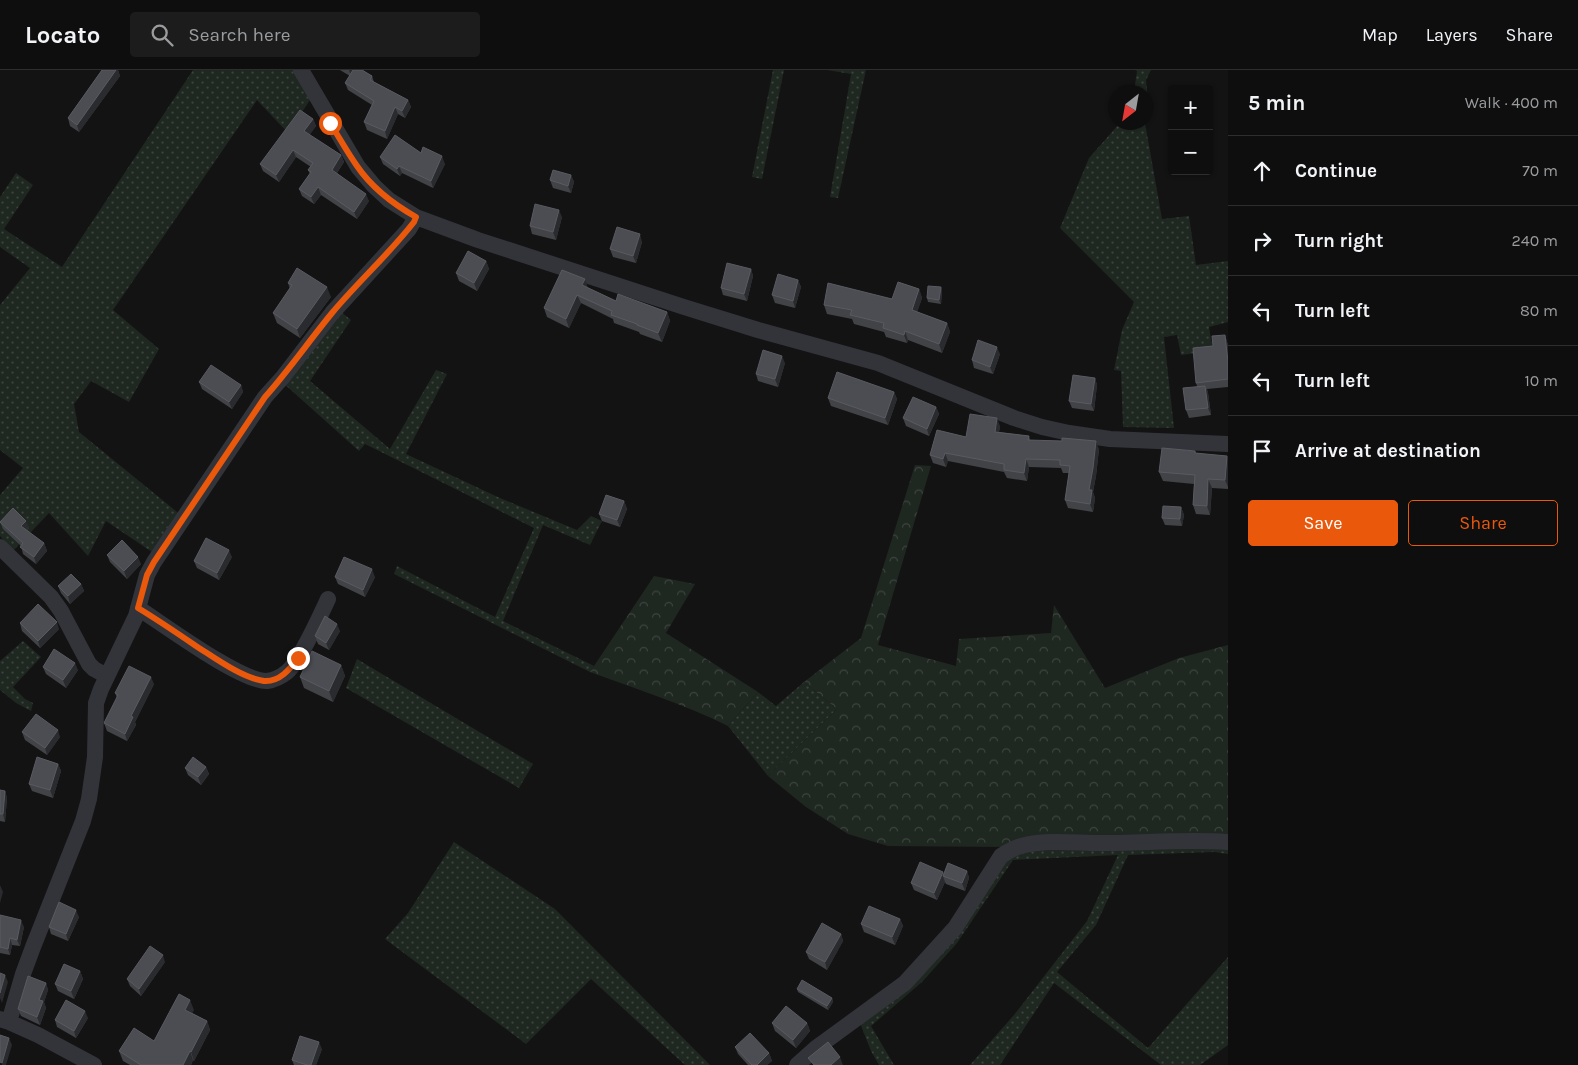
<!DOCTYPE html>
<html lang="en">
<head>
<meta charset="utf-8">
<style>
	:root { --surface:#0e0e0f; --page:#1c1c1d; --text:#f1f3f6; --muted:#9b9c9e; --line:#2e2e2f; --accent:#ea580c }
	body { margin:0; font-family:Karla,sans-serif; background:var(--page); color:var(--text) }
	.controls { position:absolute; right:15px; top:15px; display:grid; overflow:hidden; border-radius:5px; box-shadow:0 1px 4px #0004 }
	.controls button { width:45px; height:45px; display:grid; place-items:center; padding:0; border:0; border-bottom:1px solid var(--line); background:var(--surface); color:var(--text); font:25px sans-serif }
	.compass { position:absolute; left:1108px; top:15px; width:45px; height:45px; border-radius:50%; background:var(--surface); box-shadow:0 1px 4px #0004; rotate:211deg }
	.stop { position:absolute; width:15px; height:15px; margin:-11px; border:4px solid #ea580c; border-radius:50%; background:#fff }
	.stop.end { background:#ea580c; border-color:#fff; box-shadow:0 1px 5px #0008 }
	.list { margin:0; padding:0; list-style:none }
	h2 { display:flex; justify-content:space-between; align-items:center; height:65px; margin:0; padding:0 20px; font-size:21px }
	h2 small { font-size:16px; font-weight:400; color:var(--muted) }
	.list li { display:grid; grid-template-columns:32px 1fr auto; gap:15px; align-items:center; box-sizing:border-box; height:70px; padding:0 20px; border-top:1px solid var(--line) }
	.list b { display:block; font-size:19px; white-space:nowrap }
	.list em { font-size:16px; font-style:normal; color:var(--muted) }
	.actions { display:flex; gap:10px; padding:15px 20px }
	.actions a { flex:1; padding:11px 0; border:1px solid var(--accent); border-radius:5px; text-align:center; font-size:18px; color:var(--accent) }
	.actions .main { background:var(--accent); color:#fff }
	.icon { flex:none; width:28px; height:28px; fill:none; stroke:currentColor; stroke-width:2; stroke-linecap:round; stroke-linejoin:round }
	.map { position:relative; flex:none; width:1228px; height:995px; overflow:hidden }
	header { display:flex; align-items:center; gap:30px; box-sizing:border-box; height:70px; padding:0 25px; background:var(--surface); border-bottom:1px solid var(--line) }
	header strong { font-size:24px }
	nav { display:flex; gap:28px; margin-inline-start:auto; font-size:18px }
	.search { width:350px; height:45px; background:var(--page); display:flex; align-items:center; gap:12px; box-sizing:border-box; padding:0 18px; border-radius:5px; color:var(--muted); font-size:19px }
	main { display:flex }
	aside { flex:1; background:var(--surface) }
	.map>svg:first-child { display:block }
	.grass { fill:url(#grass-dots) }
	.forest { fill:url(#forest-crowns) }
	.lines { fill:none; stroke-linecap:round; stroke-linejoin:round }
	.minor { stroke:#333439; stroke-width:16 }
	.wall { fill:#414347 }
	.shaded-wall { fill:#2a2b2e }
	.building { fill:#4c4d53; stroke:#5a5b62 }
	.route { stroke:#ea580c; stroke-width:6 }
</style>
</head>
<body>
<header>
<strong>Locato</strong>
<div class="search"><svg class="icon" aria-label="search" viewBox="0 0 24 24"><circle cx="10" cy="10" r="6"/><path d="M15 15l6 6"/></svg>Search here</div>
<nav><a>Map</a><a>Layers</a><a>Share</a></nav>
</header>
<main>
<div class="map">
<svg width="1228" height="995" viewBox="0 0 1228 995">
	<defs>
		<pattern id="grass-dots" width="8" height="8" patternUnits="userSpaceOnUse" patternTransform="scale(1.25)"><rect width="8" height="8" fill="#1f2721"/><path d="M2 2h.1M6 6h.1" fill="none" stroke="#3d443f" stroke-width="1.8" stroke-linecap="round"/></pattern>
		<pattern id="forest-crowns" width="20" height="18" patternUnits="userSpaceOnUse" patternTransform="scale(1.25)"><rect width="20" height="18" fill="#1f2721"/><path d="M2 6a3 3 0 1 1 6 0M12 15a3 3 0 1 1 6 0" fill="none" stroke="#3d443f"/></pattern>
	</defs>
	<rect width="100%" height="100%" fill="#131314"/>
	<path class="grass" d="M193 0H299L314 24 288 63 257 30 113 240 159 279 129 332 91 311 74 334 79 362 182 446 155 484 106 451 88 486 49 443 13 481 0 466V425L23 398 0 380V235L30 198 0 177V127L16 103 33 115 4 159 62 197Z
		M773 0H784L762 109 752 107Z
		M827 0H866L838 128 830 127 851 4Z
		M1135 0H1151L1146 10 1149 38 1146 40V22H1134L1137 1Z
		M1120 53H1145L1162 149 1189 146 1196 195 1228 191V252L1209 257 1213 281 1181 285 1177 265 1164 267 1174 358 1123 357 1121 301 1114 300 1122 260 1134 232 1060 158 1089 88Z
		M340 241 351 250 310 311 390 379 436 300 447 304 406 384 500 428 577 460 591 446 602 451 590 475 543 455 503 551 594 596 590 602 394 504 397 496 495 547 534 458 365 374 359 381 282 312Z
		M23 571 41 587 13 617 25 629 33 633 31 641 16 633 0 620V591Z
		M357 589 533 694 519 718 346 618Z
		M804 612 837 639 768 706 728 656 758 622 776 636Z
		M1228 771V784L1214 782 1128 785 1096 855 1057 902 1148 978 1228 887V975L1200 995H1161L1054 913 1000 995H970L1014 945 1087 851 1118 785 1013 790 957 873 922 912 871 956 894 995H879L871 981 858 948 909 910 1010 777Z
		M454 772 555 839 710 995H685L591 909 526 974 385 869 408 843Z"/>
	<path class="forest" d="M915 395 931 396 878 575 956 596 959 569 1051 563 1054 535 1105 618 1179 588 1228 575V771L1010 777 888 776 848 764 806 737 768 706 837 639 804 612 861 568Z
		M654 506 695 514 666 563 758 622 728 656C684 634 636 619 590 602Z"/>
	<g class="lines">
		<path class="minor" d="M301 0 358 97 374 116 389 130 416 147 478 170 684 237 758 260 878 293 1014 348 1042 357 1069 363 1110 369 1228 374
			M0 477 51 527 61 541 89 594 94 599 107 606
			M138 538C163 554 241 612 267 611 274 610 282 606 287 602 300 591 320 546 328 529
			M0 949 9 952 23 904 33 877 83 751 89 729 95 687 96 633 101 619 136 546 147 505 154 492 265 327 283 307 332 243 409 159 416 147
			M9 952 38 965 94 995
			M797 995 816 978 905 913 955 858 1001 786C1007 782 1013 778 1021 776 1047 769 1075 773 1101 773 1144 773 1186 769 1228 772"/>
	</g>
	<path class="wall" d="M102 0H118L120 6 79 62 70 56 68 48Z
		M340 0H362L372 6 374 12 408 30 411 37 405 48 398 44 387 69 367 60 364 52 372 35 348 20 345 13 350 6Z
		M313 49 316 56 309 65 341 85 344 92 337 103 369 131 357 149 321 125 314 134 302 126 299 119 310 104 308 100 311 97 296 87 279 112 263 101 260 94Z
		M421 83 445 94 433 118 402 103 400 106 383 94 380 87Z
		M571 105 574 112 571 123 553 118 550 110Z
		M562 147 556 170 532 164 530 156Z
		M642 172 636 193 613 187 610 179Z
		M486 191 489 199 477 221 459 211 456 203Z
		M751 199 753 206 747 231 723 225 721 218Z
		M798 210 801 217 795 238 775 233 772 225Z
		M288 213 331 227 300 268 277 253 273 243 290 219Z
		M941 217 942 221 941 234 928 232 927 228Z
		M588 218 616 231 667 242 670 251 662 272 640 264 639 262 614 253 613 249 581 233 569 258 547 247 544 238Z
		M919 219 922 228 917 242 947 253 950 262 942 283 908 270 907 273 886 267 884 262 854 254 852 249 827 244 824 235 892 229Z
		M1225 265 1228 275V317L1207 319 1208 323 1211 345 1189 348 1186 340 1197 316 1196 313 1213 276Z
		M1000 284 993 304 974 298 972 290Z
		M785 293 778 317 758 311 756 304Z
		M1095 308 1097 315 1094 341 1072 338 1069 331Z
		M199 312 241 315 243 322 232 339 202 319Z
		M894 322 897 329 888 355 831 336 828 328Z
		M936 337 939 344 929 366 906 356 903 348Z
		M1000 356 999 362 1029 366 1030 370 1099 379 1096 406 1093 422 1095 428 1093 442 1068 438 1065 430 1069 403H1063L1061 398 1029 397 1027 411 1007 408 1004 402 948 391 946 397 933 393 930 385 966 367Z
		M1195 381 1196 383 1228 388V419L1212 418 1210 445 1196 444 1193 435 1194 414 1163 411 1159 402Z
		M624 431 627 439 620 457 602 451 599 444Z
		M1181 437 1184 445 1182 456 1165 455 1162 448Z
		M0 452 29 458 27 461 44 473 47 481 36 494 23 484 21 476 3 459Z
		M107 485 141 494 127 509 110 492Z
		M232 487 219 510 197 498 194 491Z
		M335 507H375L365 527 338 514Z
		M81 514 84 521 70 534 61 523 58 516Z
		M20 553 59 559 40 578 22 561Z
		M340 561 329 580 318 574 315 566Z
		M341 595 345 606 333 632 304 618 300 607Z
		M43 597 78 600 66 618 46 604Z
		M154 614 135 652 136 655 127 671 107 661 104 653 117 628 115 623Z
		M22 662 60 667 47 685 25 670Z
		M58 694 61 701 53 728 32 721 29 714Z
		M206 697 209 704 201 715 188 705 185 698Z
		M0 720 5 721 7 728 5 752 0 751Z
		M967 801 969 808 965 821 946 814 945 812 937 830 914 820 911 813 944 804Z
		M0 845 24 857 20 876 12 875 10 885 0 883Z
		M79 847 68 871 51 864 49 857Z
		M900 849 903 856 895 875 864 862 861 854Z
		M841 864 843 871 827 900 809 889 806 882Z
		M165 892 141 926 130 916 127 909Z
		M80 901 83 909 74 929 58 921 55 914Z
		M46 913 48 920 44 932 46 938 40 955 21 946 18 939Z
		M797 919 832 928 833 932 828 940 798 922Z
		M194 940 192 943 207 951 210 960 194 991 193 990 191 995H130L123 991 119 981 154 971Z
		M88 948 76 968 57 957 55 950Z
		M772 953H807L810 961 796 978 775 961Z
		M735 977 769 983 772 991 767 995H748L738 984Z
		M322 979 316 995H294L292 990Z"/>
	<path class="shaded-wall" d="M116 0H118L120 6 79 62 77 55Z
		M349 0H355L351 6Z
		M408 30 411 37 405 48 402 41Z
		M395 37 398 44 387 69 385 61Z
		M313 49 316 56 307 69 304 61Z
		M293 80 296 87 279 112 276 105Z
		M341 85 344 92 334 107 332 100Z
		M442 86 445 94 433 118 431 111Z
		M399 96 402 103 400 106 397 99Z
		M571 105 574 112 571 123 568 116Z
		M318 117 321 125 314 134 311 127Z
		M366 124 369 131 357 149 354 142Z
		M559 140 562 147 556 170 553 162Z
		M640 164 642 172 636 193 633 186Z
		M486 191 489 199 477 221 474 213Z
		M751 199 753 206 747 231 744 224Z
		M585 209 588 218 582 215Z
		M798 210 801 217 795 238 793 231Z
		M327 217 331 227 300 268 297 259Z
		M941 217 942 221 941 234 939 230Z
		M919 219 922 228 915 249 912 240Z
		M577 225 581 233 569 258 566 249Z
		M667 242 670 251 662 272 658 263Z
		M947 253 950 262 942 283 939 274Z
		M905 261 908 270 907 273 904 265Z
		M1225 265 1228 275V292Z
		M997 277 1000 284 993 304 990 297Z
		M782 286 785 293 778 317 775 309Z
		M1095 308 1097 315 1094 341 1091 334Z
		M241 315 243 322 232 339 229 332Z
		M1205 316 1208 323 1211 345 1208 338Z
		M894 322 897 329 888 355 885 348Z
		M936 337 939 344 929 366 927 359Z
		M997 348 1000 356 998 370 995 362Z
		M1096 371 1099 379 1096 406 1093 422 1095 428 1093 442 1090 434 1089 420Z
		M945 383 948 391 946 397 943 389Z
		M1227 386 1228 388V417L1225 410Z
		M1026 389 1029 397 1027 411 1024 403Z
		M1208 409 1212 418 1210 445 1207 436Z
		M624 431 627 439 620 457 617 450Z
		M1181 437 1184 445 1182 456 1180 449Z
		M26 451 29 458 24 464 21 456Z
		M44 473 47 481 36 494 34 487Z
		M229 480 232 487 219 510 217 503Z
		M138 487 141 494 127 509 124 501Z
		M372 499 375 507 365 527 363 520Z
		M81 514 84 521 70 534 68 526Z
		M57 552 59 559 40 578 38 571Z
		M337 554 340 561 329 580 326 573Z
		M75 593 78 600 66 618 63 610Z
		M341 595 345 606 333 632 329 621Z
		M151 607 154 614 135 652 136 655 127 671 125 664 131 646Z
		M58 660 60 667 47 685 45 678Z
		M58 694 61 701 53 728 50 720Z
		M206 697 209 704 201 715 198 707Z
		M5 721 7 728 5 752 3 744Z
		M967 801 969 808 965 821 962 813Z
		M943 802 945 807 943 806 945 812 937 830 934 823Z
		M0 815 3 822 0 833Z
		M76 840 79 847 68 871 66 864Z
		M900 849 903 856 895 875 892 867Z
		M21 850 24 857 20 876 17 870Z
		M841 864 843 871 827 900 825 892Z
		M10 868 12 875 10 885 8 879Z
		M163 885 165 892 141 926 139 919Z
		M80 901 83 909 74 929 71 921Z
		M5 905 8 912 2 933 0 928V923Z
		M46 913 48 920 44 932 46 938 40 955 37 947 39 930Z
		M832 928 833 932 828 940 827 936Z
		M190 930 194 940 188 949 185 940Z
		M85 941 88 948 76 968 74 961Z
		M207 951 210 960 194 991 191 982Z
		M807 953 810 961 796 978 793 970Z
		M9 968 12 975 6 995H2V993Z
		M319 972 322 979 316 995H311Z
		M190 981 193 990 191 995H183Z
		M769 983 772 991 767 995H757Z
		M840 987 843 995H831Z"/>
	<path class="building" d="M102 0H116L77 55 68 48Z
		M353 0H362L372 6 370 10 408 30 402 41 395 37 385 61 364 52 374 31 345 13Z
		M300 40 313 49 304 61 341 85 332 100 366 124 354 142 318 117 311 127 299 119 311 102 308 100 313 93 293 80 276 105 260 94Z
		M395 65 421 83 423 77 442 86 431 111 399 96 397 99 380 87Z
		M553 100 571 105 568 116 550 110Z
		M535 134 559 140 553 162 530 156Z
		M617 157 640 164 633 186 610 179Z
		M468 181 486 191 474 213 456 203Z
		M727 193 751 199 744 224 721 218Z
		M297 198 327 217 297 259 273 243 292 215 288 213Z
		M562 200 585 209 582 215 616 231 618 224 667 242 658 263 637 255V254L611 245 612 241 577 225 566 249 544 238Z
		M778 204 798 210 793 231 772 225Z
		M898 212 919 219 912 240 947 253 939 274 905 261 904 265 883 258 884 253 850 245 852 240 824 235 828 213 892 229Z
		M928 216 941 217 939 230 927 228Z
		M1225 265 1228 292V309L1196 313 1193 278 1213 276 1212 266Z
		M978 270 997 277 990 297 972 290Z
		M763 280 782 286 775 309 756 304Z
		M211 295 241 315 229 332 199 312Z
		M837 302 894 322 885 348 828 328Z
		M1073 305 1095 308 1091 334 1069 331Z
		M1205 316 1208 338 1186 340 1183 318Z
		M913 327 936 337 927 359 903 348Z
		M970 344 997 348 995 362 1029 366 1028 370 1062 371V368L1096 371 1093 398 1089 420H1092L1090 434 1065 430 1070 396 1060 395V390L1026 389 1024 403 1004 400V394L945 383 943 389 930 385 937 360 966 367Z
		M1162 378 1195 381V383L1227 386 1225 410 1208 409 1207 436 1193 435 1195 405 1159 402Z
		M606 425 624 431 617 450 599 444Z
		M1163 436 1181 437 1180 449 1162 448Z
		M13 438 26 451 21 456 44 473 34 487 20 477 23 473 0 452Z
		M206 468 229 480 217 503 194 491Z
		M122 470 138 487 124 501 107 485Z
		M344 487 372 499 363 520 335 507Z
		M71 504 81 514 68 526 58 516Z
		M38 534 57 552 38 571 20 553Z
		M325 546 337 554 326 573 315 566Z
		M54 579 75 593 63 610 43 597Z
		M312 581 341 595 329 621 300 607Z
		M129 596 151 607 131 646 133 647 125 664 104 653 118 625 115 623Z
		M36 644 58 660 45 678 22 662Z
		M37 687 58 694 50 720 29 714Z
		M193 687 206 697 198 707 185 698Z
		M0 720 5 721 3 744H0Z
		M920 792 943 802 934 823 911 813Z
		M948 793 967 801 962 813 943 806Z
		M59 832 76 840 66 864 49 857Z
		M869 836 900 849 892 867 861 854Z
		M0 845 21 850 17 870 10 868 8 879 0 877Z
		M822 853 841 864 825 892 806 882Z
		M150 876 163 885 139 919 127 909Z
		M64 894 80 901 71 921 55 914Z
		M0 903 5 905 0 923Z
		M28 906 46 913 39 930 43 931 37 947 18 939Z
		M802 910 832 928 827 936 797 919Z
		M179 924 190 930 185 940 207 951 191 982 190 981 183 995H141L119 981 134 958 154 971Z
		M66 930 85 941 74 961 55 950Z
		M786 936 807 953 793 970 772 953Z
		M750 963 769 983 757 995H752L735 977Z
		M0 965 9 968 2 993 0 992Z
		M300 966 319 972 311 995H307L292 990Z
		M828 972 840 987 831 995H814L808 988Z"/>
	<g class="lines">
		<path class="route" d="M298 588C290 599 280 612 264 611 242 608 215 588 196 576 177 563 158 550 138 538L147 505 154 492 265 327C289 300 309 271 332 243 358 212 389 184 414 152L416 147C393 134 372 118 357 96 347 82 339 67 330 53"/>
	</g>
</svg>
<div class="controls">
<button>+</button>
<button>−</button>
</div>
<svg class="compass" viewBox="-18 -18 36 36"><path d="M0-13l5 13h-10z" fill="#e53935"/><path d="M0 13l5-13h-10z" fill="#9b9c9e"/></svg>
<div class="stop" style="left:330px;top:53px"></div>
<div class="stop end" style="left:298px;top:588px"></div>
</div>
<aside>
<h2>5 min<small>Walk · 400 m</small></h2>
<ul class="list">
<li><svg class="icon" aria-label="ahead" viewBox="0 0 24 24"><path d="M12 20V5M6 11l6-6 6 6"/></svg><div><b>Continue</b></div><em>70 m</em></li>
<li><svg class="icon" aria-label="right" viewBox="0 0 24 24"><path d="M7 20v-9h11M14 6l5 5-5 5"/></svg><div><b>Turn right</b></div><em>240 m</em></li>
<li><svg class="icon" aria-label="left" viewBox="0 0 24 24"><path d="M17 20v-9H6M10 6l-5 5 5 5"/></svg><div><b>Turn left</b></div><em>80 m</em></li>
<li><svg class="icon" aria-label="left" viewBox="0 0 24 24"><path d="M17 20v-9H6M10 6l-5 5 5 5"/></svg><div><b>Turn left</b></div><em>10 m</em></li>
<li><svg class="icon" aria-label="arrive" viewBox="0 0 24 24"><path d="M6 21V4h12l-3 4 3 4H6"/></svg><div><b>Arrive at destination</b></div></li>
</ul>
<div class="actions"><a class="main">Save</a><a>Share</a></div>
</aside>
</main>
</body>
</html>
